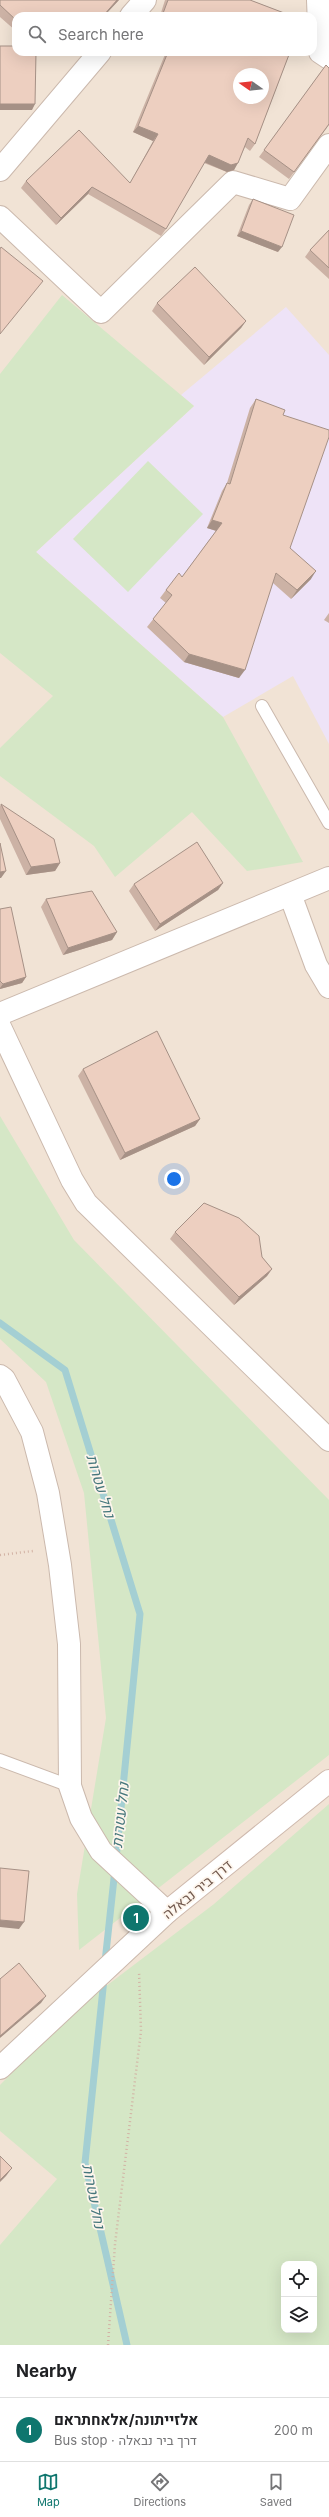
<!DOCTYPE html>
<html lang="en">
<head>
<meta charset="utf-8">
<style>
	:root { --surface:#fff; --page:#f6f6f6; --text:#202124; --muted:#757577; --line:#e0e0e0; --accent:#0f766e }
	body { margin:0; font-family:Inter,Heebo,sans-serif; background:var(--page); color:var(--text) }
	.controls { position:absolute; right:12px; bottom:12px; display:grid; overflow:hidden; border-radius:8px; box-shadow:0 4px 16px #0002 }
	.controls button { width:36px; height:36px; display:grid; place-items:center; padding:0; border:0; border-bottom:1px solid var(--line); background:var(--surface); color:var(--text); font:20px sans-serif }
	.compass { position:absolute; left:233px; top:68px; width:36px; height:36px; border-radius:50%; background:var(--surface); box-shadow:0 4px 16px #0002; rotate:284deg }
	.you { position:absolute; left:174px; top:1179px; width:14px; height:14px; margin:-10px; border:3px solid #fff; border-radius:50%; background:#1a73e8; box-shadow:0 0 0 6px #1a73e833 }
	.badge { display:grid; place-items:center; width:26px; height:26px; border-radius:50%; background:var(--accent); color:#fff; font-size:13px; font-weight:700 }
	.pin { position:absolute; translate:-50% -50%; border:2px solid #fff; box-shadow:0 1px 4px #0006 }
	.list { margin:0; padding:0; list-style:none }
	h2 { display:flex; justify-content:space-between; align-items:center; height:52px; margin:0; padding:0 16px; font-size:17px }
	h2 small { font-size:13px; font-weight:400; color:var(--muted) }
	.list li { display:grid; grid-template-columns:26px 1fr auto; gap:12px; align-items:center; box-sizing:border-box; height:64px; padding:0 16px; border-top:1px solid var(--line) }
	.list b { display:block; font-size:15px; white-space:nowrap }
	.list p { margin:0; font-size:13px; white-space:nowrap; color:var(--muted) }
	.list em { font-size:13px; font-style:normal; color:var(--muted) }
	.icon { flex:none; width:22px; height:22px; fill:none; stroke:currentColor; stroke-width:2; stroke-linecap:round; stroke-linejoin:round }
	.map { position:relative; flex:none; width:329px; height:2345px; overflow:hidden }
	.search { position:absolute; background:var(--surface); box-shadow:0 4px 16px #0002; left:12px; right:12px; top:12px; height:44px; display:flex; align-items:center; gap:10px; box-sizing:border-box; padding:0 14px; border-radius:12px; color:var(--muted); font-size:15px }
	.sheet { height:116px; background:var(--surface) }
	nav { display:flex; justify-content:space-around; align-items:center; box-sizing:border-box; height:56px; border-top:1px solid var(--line); background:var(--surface); font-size:11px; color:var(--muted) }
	nav a { display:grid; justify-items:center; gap:2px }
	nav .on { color:var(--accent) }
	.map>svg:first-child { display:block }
	.residential { fill:#f1e3d5; fill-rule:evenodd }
	.education { fill:#eee3f7 }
	.green { fill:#d5e7c6; fill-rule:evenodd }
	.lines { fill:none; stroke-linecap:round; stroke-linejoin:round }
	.stream { stroke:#a4cfd3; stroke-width:7 }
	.lane-casing { stroke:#cbb9ad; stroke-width:14 }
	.street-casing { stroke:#cbb9ad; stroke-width:24 }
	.secondary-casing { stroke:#cfbaae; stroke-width:24 }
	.path { stroke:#d2b2a4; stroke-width:2.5; stroke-dasharray:1 3; stroke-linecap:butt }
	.lane { stroke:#fff; stroke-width:12 }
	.street { stroke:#fff; stroke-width:22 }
	.secondary { stroke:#fff; stroke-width:22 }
	.wall { fill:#ccb2a5 }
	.shaded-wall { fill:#a69186 }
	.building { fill:#edcfc0; stroke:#a69186; fill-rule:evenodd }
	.labels { text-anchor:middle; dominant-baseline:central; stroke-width:3.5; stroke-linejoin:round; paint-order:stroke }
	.street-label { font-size:14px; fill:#71584d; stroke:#fdf5ec }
	.water-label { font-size:15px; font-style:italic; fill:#46777c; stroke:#fdf5ec }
</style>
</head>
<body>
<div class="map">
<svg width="329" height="2345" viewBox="0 0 329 2345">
	<rect width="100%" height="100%" fill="#faf1e6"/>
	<path class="residential" d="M0 0H329V1911L79 2345H0ZM16 16H313V52H16ZM239 74H263V98H239Z"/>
	<path class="education" d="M286 307 329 355V744L293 676 223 717 36 552 194 406 181 395Z"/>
	<path class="green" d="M62 295 194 406 36 552 223 717 303 862 247 871 192 812 115 877 94 846 0 776V748L53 696 0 653V374Z
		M148 461 203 514 128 592 73 539Z
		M0 1116 74 1240 329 1500V1755L79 1950 77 1894 106 1718 84 1493 46 1382 0 1339Z
		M329 1804V2345H0V2245L57 2179 0 2131V2085L72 2012 214 1904ZM284 2264H314V2330H284Z"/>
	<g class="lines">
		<path class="stream" d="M0 1323 65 1370 140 1614 116 1859
			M105 1962 115 1869
			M104 1979 85 2163 127 2345"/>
		<defs>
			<path id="lane" d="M262 706 329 823
				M0 1760 70 1786"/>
			<path id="street" d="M318 0 320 52 329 58
				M131 16 145 0
				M0 170 100 52
				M0 217 101 312 233 182 290 199 329 145
				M290 894 316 965 329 987
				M0 1014 329 878
				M0 1027 72 1180 86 1203 329 1440
				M0 1376 4 1379 32 1432 48 1493 60 1565 69 1644 70 1786 81 1818 101 1851 167 1912 0 2068"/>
			<path id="secondary" d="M167 1912 329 1781"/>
		</defs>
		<use href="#lane" class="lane-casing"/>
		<use href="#street" class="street-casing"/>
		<use href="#secondary" class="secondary-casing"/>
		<path class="path" d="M0 1555 33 1551
			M108 2345 115 2244 141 2031 139 1971"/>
		<use href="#lane" class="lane"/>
		<use href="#street" class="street"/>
		<use href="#secondary" class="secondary"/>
	</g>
	<path class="wall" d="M0 0H119L104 16H16V31L0 17Z
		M165 0H250L292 16H160Z
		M166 52H290L255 144 250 151 245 147 234 170 227 172 204 163 166 229 161 236 88 194 56 225 21 188 26 181 130 183 153 141 133 132Z
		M326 65 329 125 289 179 259 157Z
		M253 199 278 252 237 236 249 205Z
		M329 230V279L305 257 310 250Z
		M157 303 246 321 241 328 204 365 152 311Z
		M256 399 283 415 290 548 311 579 291 599 273 583 239 678 184 662 147 627 166 603 160 598 166 590 182 577 216 531 207 528 222 491 227 483 250 408Z
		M329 613V623L324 620Z
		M1 804 60 863 55 871 26 875 0 819V806Z
		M223 883 218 890 155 931 129 891 134 884Z
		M46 899 117 932 112 940 63 955 41 907Z
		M0 909 26 977 22 983 0 989Z
		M83 1069 200 1119 195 1126 120 1160 78 1076Z
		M175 1232 262 1257 272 1269 267 1276 234 1305 170 1239Z"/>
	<path class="shaded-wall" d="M117 0H119L104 16H103Z
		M0 104H35L32 110H0Z
		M138 126 158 134 153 141 133 132Z
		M209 155 238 163 234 170 227 172 204 162Z
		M92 187 88 194 56 225 61 218Z
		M241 231 282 247 278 252 237 236Z
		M246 321 241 328 204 365 209 357Z
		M212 520 222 523 217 531 207 528Z
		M316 571 311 579 291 599 297 590Z
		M189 654 245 670 239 678 184 662Z
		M60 863 55 871 26 875 31 867Z
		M6 871 1 878H0V872Z
		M223 883 218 890 155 931 160 924Z
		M117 932 112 940 63 955 68 948Z
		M26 977 22 983 0 989V988L3 984Z
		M200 1119 195 1126 120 1160 125 1153Z
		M272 1269 267 1276 234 1305 239 1297Z
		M0 1920 24 1922 19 1929 0 1927Z
		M46 1996 41 2003 0 2038V2036Z
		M12 2168 6 2176 0 2182V2180Z"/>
	<path class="building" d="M0 0H117L103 16H16V20L0 5Z
		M168 0H250L292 16H162Z
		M0 46H16V52H36L35 104H0Z
		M168 52H290L255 144 248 138 238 163 231 165 209 155 166 229 92 187 61 218 26 181 79 130 130 183 158 134 138 126ZM239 74H263V98H239Z
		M326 65 329 68V124L294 172 264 150Z
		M253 199 294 215 282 247 241 231Z
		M329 230V268L310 250Z
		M1 247 43 281 0 334V249Z
		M195 267 246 321 209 357 157 303Z
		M256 399 285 410 283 415 329 430V437L290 548 316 571 297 590 276 573 245 670 189 654 153 619 172 595 166 590 179 573 182 577 222 523 212 520 227 483 230 484Z
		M1 804 54 839 60 863 31 867Z
		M197 842 223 883 160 924 134 884Z
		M0 843 6 871 0 872Z
		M92 891 117 932 68 948 46 899Z
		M11 907 26 977 3 984 0 981V909Z
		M157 1031 200 1119 125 1153 83 1069Z
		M204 1203 239 1218 259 1236 262 1257 272 1269 239 1297 175 1232Z
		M0 1868 29 1871 24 1922 0 1920Z
		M19 1963 46 1996 0 2036V1979Z
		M0 2156 12 2168 0 2180Z"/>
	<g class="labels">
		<g class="street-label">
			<text transform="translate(197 1889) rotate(-39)">דרך ביר נבאלה</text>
		</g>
		<g class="water-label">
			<text transform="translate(101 1486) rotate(73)">נחל עטרות</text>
			<text transform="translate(120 1815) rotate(-84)">נחל עטרות</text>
			<text transform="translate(94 2196) rotate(79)">נחל עטרות</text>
		</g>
	</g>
</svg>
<div class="controls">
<button><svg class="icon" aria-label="locate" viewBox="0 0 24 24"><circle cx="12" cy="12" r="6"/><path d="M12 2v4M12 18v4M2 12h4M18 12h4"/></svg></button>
<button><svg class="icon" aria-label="layers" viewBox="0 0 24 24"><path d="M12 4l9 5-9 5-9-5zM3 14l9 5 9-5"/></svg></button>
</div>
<svg class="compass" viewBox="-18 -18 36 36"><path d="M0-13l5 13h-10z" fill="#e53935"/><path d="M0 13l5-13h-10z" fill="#757577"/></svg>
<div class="you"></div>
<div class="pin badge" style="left:136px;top:1918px">1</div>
<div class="search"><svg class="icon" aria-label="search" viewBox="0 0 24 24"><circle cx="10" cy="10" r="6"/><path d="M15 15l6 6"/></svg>Search here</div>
</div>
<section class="sheet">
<h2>Nearby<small></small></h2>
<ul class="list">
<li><span class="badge">1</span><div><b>אלזייתונה/אלאחתראם</b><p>Bus stop · דרך ביר נבאלה</p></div><em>200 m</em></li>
</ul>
</section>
<nav>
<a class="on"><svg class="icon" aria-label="map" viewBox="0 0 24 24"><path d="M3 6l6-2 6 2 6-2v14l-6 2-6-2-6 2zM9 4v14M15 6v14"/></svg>Map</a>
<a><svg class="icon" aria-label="directions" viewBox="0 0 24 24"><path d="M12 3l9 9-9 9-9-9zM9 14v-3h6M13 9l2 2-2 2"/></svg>Directions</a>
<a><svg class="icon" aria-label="saved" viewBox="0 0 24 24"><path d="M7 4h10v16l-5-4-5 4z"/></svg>Saved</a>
</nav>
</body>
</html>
